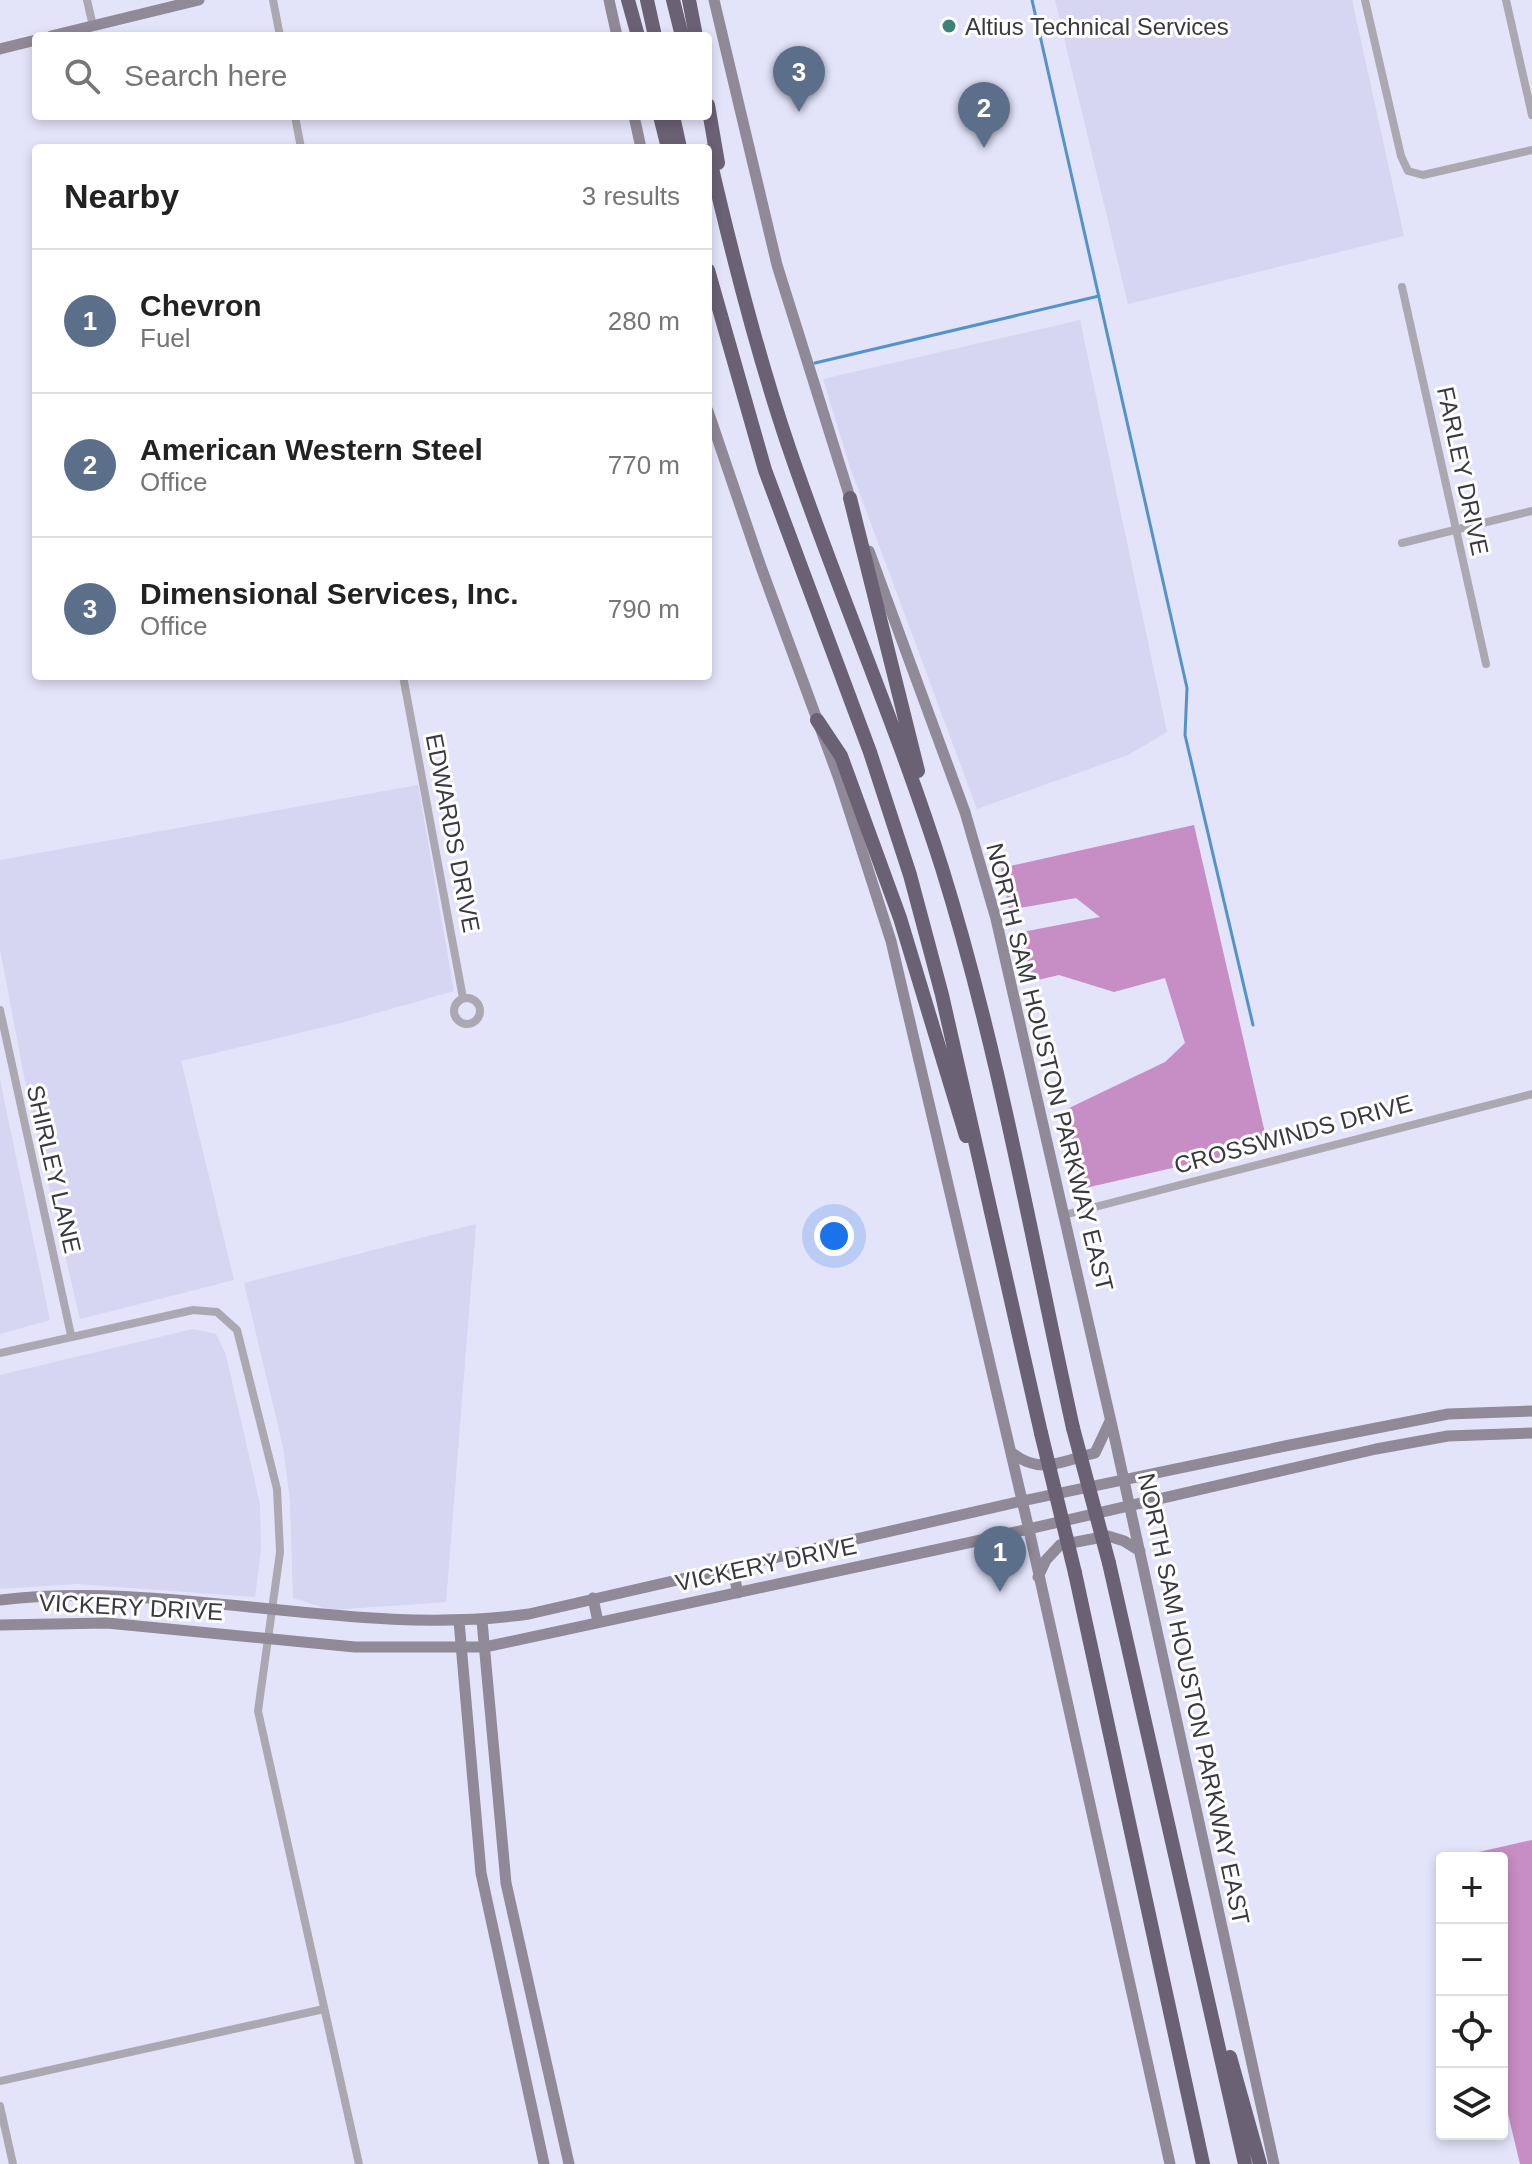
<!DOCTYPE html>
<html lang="en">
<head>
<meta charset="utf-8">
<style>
	:root { --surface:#fff; --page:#f2f2f2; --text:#222; --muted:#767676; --line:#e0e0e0; --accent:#3c8279 }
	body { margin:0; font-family:Arial,sans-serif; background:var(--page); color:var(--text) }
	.controls { position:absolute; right:24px; bottom:24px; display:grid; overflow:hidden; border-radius:8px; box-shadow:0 4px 12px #0003 }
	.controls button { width:72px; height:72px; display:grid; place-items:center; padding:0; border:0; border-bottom:2px solid var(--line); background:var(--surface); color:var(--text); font:40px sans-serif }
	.you { position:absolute; left:834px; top:1236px; width:28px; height:28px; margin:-20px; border:6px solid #fff; border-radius:50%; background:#1a73e8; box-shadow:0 0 0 12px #1a73e833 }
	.badge { display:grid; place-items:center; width:52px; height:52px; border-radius:50%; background:var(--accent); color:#fff; font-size:26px; font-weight:700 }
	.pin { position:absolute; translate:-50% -66px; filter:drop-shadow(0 2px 4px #0008) }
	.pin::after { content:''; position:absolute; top:42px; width:28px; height:24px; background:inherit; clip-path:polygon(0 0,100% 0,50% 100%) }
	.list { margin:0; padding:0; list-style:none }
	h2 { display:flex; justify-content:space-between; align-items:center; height:104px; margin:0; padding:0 32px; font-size:34px }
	h2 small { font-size:26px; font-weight:400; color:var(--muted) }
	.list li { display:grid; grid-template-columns:52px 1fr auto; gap:24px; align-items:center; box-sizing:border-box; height:144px; padding:0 32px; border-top:2px solid var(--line) }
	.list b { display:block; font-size:30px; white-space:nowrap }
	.list p { margin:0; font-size:26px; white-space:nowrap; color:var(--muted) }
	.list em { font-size:26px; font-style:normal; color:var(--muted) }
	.icon { flex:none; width:44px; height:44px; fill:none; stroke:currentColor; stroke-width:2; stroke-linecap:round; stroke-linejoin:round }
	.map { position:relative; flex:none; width:1532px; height:2164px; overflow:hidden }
	.search { position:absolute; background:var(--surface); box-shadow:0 4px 12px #0003; left:32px; top:32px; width:680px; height:88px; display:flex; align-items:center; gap:20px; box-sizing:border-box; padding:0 28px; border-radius:8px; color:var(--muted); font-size:30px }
	.panel { position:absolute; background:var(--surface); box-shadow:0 4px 12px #0003; left:32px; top:144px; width:680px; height:536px; border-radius:8px }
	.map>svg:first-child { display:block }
	.built { fill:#d6d5f2 }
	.forest { fill:#c78dc5 }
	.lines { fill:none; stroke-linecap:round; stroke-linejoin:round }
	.stream { stroke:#5493c7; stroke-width:3 }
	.street { stroke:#aca8b1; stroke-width:8 }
	.secondary { stroke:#908997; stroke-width:11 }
	.highway { stroke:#6a6174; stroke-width:14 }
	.highway-bridge { stroke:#6a6174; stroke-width:14 }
	.poi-dot { fill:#3c8279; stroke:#fff; stroke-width:3 }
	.labels { text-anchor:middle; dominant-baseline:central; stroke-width:6; stroke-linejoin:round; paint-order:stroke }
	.poi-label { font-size:24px; fill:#3a3942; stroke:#fff; text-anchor:start }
	.street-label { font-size:24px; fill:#3a3942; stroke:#fff }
</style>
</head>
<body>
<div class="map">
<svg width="1532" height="2164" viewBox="0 0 1532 2164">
	<rect width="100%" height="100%" fill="#e3e3fa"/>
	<path class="built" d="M1055 0H1352L1404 236 1128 304Z
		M1080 320 1167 732 1128 755 977 809 850 467 823 379Z
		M418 785 454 991 341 1023 181 1061 234 1280 80 1319 28 1097 0 949V860Z
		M0 1080 50 1320 0 1334Z
		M476 1224 446 1602 331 1610 293 1598 290 1501 283 1447 244 1283Z
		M193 1329 216 1334 226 1355 260 1504 261 1550 255 1597 77 1584 0 1589V1375Z"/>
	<path class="forest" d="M1194 825 1268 1146 1081 1189 1065 1110 1165 1062 1185 1043 1165 978 1114 992 1059 975 1021 984 1017 933 1100 917 1076 898 1009 910 1001 868Z
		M1532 1840V2164H1520L1502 2089V1858H1452Z"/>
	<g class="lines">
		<path class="stream" d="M1032 0 1187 688 1185 735 1253 1025
			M815 363 1099 296"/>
		<path class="street" d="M87 0 93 26
			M273 0 280 36
			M1365 0 1401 156 1408 171 1423 175 1532 150
			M1506 0 1532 115
			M295 116 301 148
			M1402 287 1486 664
			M1402 543 1532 511
			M403 676 463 998
			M454 1011a13 13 0 1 1 26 0a13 13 0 1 1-26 0Z
			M0 1010 71 1335
			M1064 1215 1532 1094
			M0 1353 193 1310 217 1312 237 1330 277 1489 280 1552 258 1711 359 2164
			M0 2081 324 2009
			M0 2106 13 2164"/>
		<path class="secondary" d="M609 0 617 36
			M714 0 777 265 852 504
			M51 36 199 0
			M0 49 36 40
			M634 116 641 148
			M708 411 761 567 839 779 891 941 1029 1530 1170 2164
			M869 551 965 812 996 919 1114 1435 1274 2164
			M1011 1452C1040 1476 1062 1461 1095 1453L1110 1421
			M732 1567 738 1593
			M1038 1577 1046 1560 1060 1545 1108 1536 1124 1541 1140 1551
			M593 1598 598 1622
			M0 1600C177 1579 352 1639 529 1614L1022 1501 1290 1445 1448 1414 1532 1411
			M459 1621 481 1873 544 2164
			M482 1621 506 1883 569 2164
			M0 1625 107 1623 355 1647H485L972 1542 1376 1449 1448 1436 1532 1433"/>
		<path class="highway" d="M628 0 638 36
			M647 0 655 36
			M673 0 682 36
			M689 0 696 36
			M708 105 718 163
			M660 116 668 148
			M673 116 680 148
			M708 151C731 251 756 351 789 448 837 589 897 726 942 868 999 1051 1032 1242 1073 1428
			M708 270 765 470 870 752 910 875 942 995 1041 1433
			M850 498 918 771
			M817 720 841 756 900 918 966 1136
			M1109 1563 1245 2164
			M1075 1573 1203 2164
			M1230 2057 1260 2164"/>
		<path class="highway-bridge" d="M1073 1428 1109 1563
			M1041 1433 1075 1573"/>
	</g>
	<circle class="poi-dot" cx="949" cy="26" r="8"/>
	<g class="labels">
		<g class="poi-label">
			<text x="965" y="26">Altius Technical Services</text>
		</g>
		<g class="street-label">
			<text transform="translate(1463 471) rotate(78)">FARLEY DRIVE</text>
			<text transform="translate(453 833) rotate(79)">EDWARDS DRIVE</text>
			<text transform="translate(1050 1067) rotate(76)">NORTH SAM HOUSTON PARKWAY EAST</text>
			<text transform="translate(1293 1134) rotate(-15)">CROSSWINDS DRIVE</text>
			<text transform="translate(54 1169) rotate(77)">SHIRLEY LANE</text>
			<text transform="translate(766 1564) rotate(-12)">VICKERY DRIVE</text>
			<text transform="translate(131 1607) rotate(3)">VICKERY DRIVE</text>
			<text transform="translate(1194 1699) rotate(78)">NORTH SAM HOUSTON PARKWAY EAST</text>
		</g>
	</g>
</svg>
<div class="controls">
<button>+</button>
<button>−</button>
<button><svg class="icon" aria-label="locate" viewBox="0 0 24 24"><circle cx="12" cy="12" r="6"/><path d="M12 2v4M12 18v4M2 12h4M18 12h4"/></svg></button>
<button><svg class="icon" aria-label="layers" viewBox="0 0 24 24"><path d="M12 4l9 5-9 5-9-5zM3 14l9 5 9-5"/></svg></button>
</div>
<div class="you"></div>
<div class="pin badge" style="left:1000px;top:1592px;background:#5c6f8a">1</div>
<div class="pin badge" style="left:984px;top:148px;background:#5c6f8a">2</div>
<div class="pin badge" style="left:799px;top:112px;background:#5c6f8a">3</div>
<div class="search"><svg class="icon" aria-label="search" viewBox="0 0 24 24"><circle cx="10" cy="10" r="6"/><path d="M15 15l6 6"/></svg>Search here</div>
<section class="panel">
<h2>Nearby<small>3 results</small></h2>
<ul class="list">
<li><span class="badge" style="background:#5c6f8a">1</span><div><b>Chevron</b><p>Fuel</p></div><em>280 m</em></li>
<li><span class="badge" style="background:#5c6f8a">2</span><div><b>American Western Steel</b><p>Office</p></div><em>770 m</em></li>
<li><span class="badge" style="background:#5c6f8a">3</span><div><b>Dimensional Services, Inc.</b><p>Office</p></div><em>790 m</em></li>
</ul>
</section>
</div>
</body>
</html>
